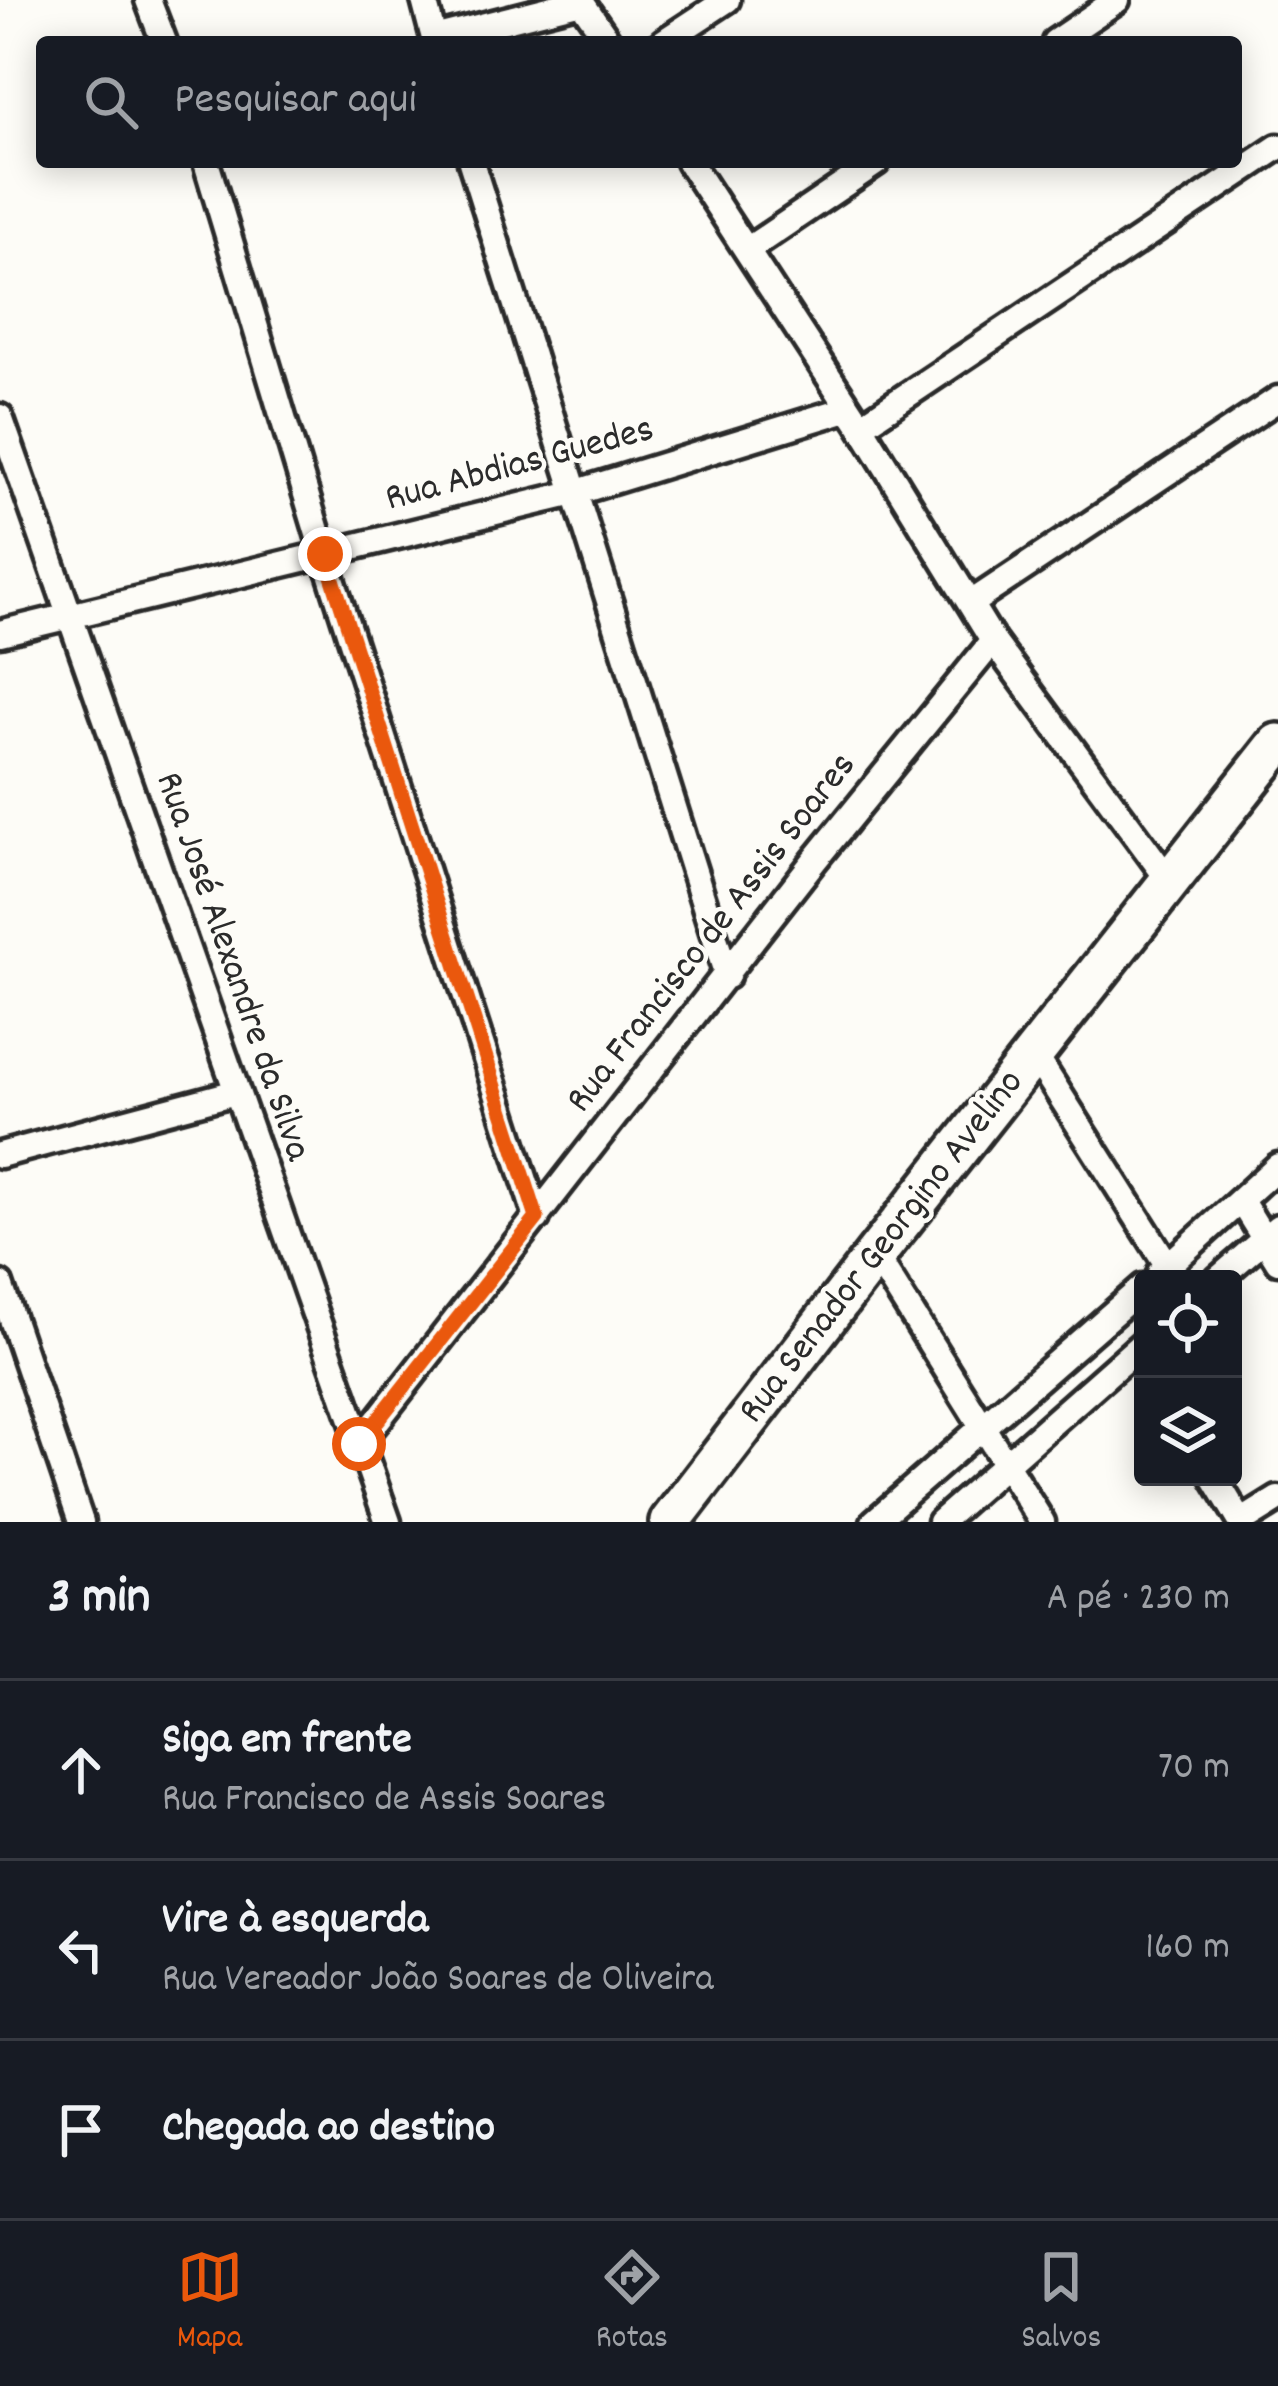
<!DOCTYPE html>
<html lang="pt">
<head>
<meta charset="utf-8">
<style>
	:root { --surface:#171b24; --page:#242831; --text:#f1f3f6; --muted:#9ea1a6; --line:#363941; --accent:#ea580c }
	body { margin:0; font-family:Dekko,sans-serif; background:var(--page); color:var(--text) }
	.controls { position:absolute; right:36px; bottom:36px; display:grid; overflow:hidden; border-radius:12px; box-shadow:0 6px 30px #0003 }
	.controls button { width:108px; height:108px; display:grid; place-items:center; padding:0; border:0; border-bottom:3px solid var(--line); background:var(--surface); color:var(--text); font:60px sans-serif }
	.stop { position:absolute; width:36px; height:36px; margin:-27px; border:9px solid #ea580c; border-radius:50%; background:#fff }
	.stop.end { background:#ea580c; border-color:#fff; box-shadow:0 3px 12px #0008 }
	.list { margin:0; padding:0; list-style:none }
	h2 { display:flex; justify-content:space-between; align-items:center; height:156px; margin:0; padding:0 48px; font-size:51px }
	h2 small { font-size:39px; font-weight:400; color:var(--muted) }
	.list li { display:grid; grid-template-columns:78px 1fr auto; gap:36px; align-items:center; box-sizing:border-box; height:180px; padding:0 48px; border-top:3px solid var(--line) }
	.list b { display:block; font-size:45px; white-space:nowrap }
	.list p { margin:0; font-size:39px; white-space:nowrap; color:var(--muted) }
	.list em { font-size:39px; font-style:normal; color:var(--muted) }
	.icon { flex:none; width:66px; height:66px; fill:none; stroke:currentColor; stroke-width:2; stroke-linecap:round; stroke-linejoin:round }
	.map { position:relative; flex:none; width:1278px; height:1522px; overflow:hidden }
	.search { position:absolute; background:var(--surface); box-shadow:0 6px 30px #0003; left:36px; right:36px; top:36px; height:132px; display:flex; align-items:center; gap:30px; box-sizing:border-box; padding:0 42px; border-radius:12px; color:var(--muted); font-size:45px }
	.sheet { height:696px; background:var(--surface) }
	nav { display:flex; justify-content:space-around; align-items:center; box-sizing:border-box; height:168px; border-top:3px solid var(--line); background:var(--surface); font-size:33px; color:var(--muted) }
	nav a { display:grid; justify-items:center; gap:6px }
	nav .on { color:var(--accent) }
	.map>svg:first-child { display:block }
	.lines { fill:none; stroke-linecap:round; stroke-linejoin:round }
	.minor-casing { stroke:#2b2b2b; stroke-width:33 }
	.primary-casing { stroke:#2b2b2b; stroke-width:48 }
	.minor { stroke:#fdfcf7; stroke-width:24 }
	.primary { stroke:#fdfcf7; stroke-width:39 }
	.route { stroke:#ea580c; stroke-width:15 }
	.labels { text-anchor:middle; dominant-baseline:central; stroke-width:9; stroke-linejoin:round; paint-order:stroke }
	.street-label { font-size:39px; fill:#2b2b2b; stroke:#fdfcf7 }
</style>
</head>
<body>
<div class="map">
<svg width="1278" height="1522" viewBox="0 0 1278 1522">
	<rect width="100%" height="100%" fill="#fdfcf7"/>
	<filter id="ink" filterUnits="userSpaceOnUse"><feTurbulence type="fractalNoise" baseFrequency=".00833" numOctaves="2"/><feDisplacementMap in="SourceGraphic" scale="24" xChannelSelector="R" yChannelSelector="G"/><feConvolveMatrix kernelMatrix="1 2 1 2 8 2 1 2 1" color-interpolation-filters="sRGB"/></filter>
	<g filter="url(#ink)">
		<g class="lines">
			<defs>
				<path id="minor" d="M148 0 164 42
					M424 0 435 42
					M580 0 609 42
					M434 38 581 1
					M663 42 727 0
					M1055 42 1117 0
					M206 162 324 554 537 1218
					M471 162 727 976
					M689 162 861 426 993 641 1171 883
					M747 250 877 162
					M0 417 388 1522
					M861 426 1278 147
					M971 603 1278 399
					M0 633 574 493 847 409
					M1034 1054 1168 1266
					M0 1155 236 1092
					M1241 1201 1278 1261
					M875 1255 1042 1522
					M1160 1273 1278 1166
					M1218 1279 1278 1227
					M0 1284 81 1522
					M359 1444 814 861 993 641
					M1214 1477 1241 1522
					M874 1522 1143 1287
					M940 1522 1143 1343
					M1241 1522 1278 1499"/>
				<path id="primary" d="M670 1522 875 1255 1278 744"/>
			</defs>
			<use href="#minor" class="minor-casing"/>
			<use href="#primary" class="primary-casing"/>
			<use href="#minor" class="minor"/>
			<use href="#primary" class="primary"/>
		</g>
	</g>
	<g class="lines" filter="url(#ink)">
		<path class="route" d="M325 554 537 1218 359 1444"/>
	</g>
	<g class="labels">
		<g class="street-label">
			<text transform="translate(520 466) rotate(-15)">Rua Abdias Guedes</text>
			<text transform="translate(713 934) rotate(-52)">Rua Francisco de Assis Soares</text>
			<text transform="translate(231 967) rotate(71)">Rua José Alexandre da Silva</text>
			<text transform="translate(883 1248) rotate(-52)">Rua Senador Georgino Avelino</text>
		</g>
	</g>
</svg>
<div class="controls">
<button><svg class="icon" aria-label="locate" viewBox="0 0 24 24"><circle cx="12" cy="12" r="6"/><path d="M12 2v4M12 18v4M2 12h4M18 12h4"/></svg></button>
<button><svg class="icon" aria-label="layers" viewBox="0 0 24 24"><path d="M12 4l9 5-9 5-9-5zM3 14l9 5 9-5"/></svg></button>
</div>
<div class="stop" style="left:359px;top:1444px"></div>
<div class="stop end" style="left:325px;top:554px"></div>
<div class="search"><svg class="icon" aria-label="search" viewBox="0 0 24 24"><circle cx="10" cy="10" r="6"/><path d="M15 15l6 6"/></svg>Pesquisar aqui</div>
</div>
<section class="sheet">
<h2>3 min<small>A pé · 230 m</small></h2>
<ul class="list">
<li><svg class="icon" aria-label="ahead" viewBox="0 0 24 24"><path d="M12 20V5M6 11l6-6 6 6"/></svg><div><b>Siga em frente</b><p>Rua Francisco de Assis Soares</p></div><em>70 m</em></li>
<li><svg class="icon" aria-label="left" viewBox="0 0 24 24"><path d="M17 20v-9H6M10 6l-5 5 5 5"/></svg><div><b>Vire à esquerda</b><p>Rua Vereador João Soares de Oliveira</p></div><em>160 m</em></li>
<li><svg class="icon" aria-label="arrive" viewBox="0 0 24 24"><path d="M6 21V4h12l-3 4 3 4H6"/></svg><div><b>Chegada ao destino</b></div></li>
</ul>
</section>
<nav>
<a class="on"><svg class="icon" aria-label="map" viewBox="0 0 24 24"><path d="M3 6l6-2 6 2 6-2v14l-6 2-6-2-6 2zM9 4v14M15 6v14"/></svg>Mapa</a>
<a><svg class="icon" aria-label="directions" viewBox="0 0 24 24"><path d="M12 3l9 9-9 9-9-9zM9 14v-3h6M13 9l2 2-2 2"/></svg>Rotas</a>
<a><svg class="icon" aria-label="saved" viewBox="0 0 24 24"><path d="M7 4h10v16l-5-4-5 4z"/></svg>Salvos</a>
</nav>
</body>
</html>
